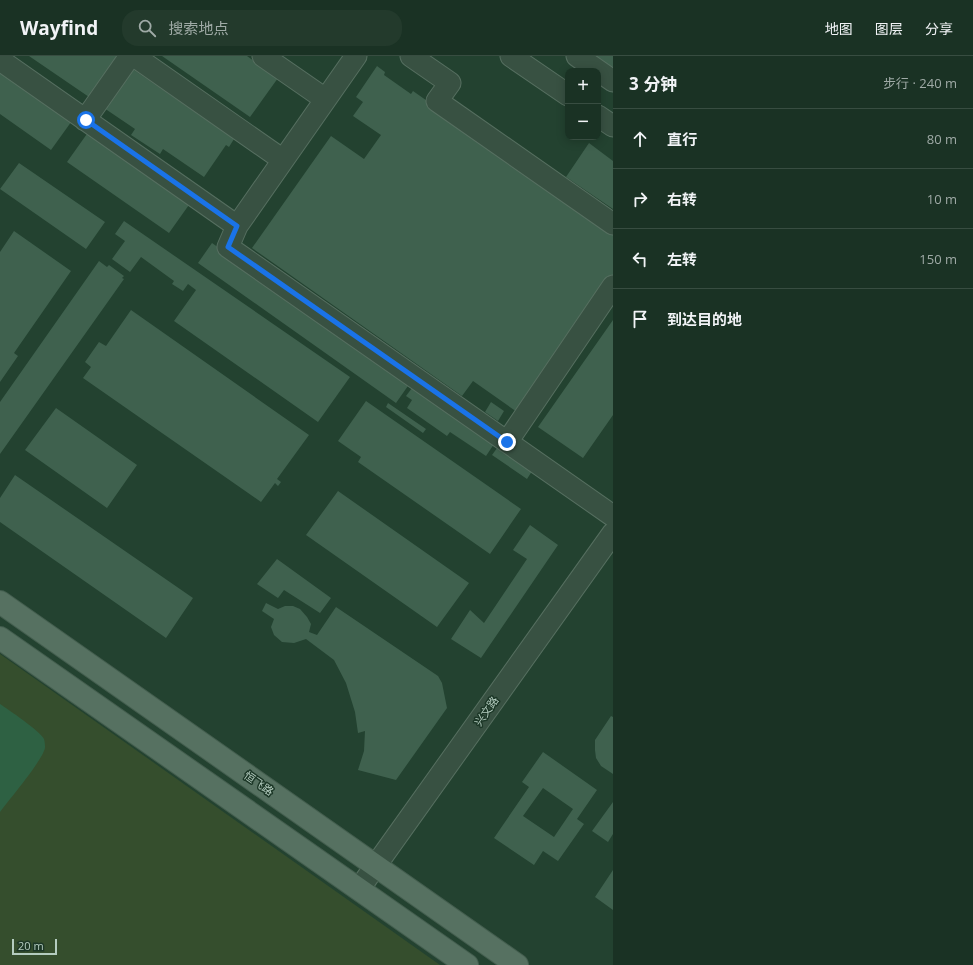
<!DOCTYPE html>
<html lang="zh">
<head>
<meta charset="utf-8">
<style>
	:root { --surface:#1a3224; --page:#233a2c; --text:#f1f3f6; --muted:#9faaa6; --line:#384d41 }
	body { margin:0; font-family:"Open Sans","Noto Sans SC",sans-serif; background:var(--page); color:var(--text) }
	.controls { position:absolute; right:12px; top:12px; display:grid; overflow:hidden; border-radius:8px; box-shadow:0 2px 10px #0003 }
	.controls button { width:36px; height:36px; display:grid; place-items:center; padding:0; border:0; border-bottom:1px solid var(--line); background:var(--surface); color:var(--text); font:20px sans-serif }
	.scale { position:absolute; left:12px; bottom:10px; width:45px; box-sizing:border-box; padding-left:4px; border:2px solid #b4ccbf; border-top:0; font-size:11px; line-height:14px; white-space:nowrap; color:#b4ccbf; -webkit-text-stroke:3px #1c3727; paint-order:stroke }
	.stop { position:absolute; width:12px; height:12px; margin:-9px; border:3px solid #1a73e8; border-radius:50%; background:#fff }
	.stop.end { background:#1a73e8; border-color:#fff; box-shadow:0 1px 4px #0008 }
	.list { margin:0; padding:0; list-style:none }
	h2 { display:flex; justify-content:space-between; align-items:center; height:52px; margin:0; padding:0 16px; font-size:17px }
	h2 small { font-size:13px; font-weight:400; color:var(--muted) }
	.list li { display:grid; grid-template-columns:26px 1fr auto; gap:12px; align-items:center; box-sizing:border-box; height:60px; padding:0 16px; border-top:1px solid var(--line) }
	.list b { display:block; font-size:15px; white-space:nowrap }
	.list em { font-size:13px; font-style:normal; color:var(--muted) }
	.icon { flex:none; width:22px; height:22px; fill:none; stroke:currentColor; stroke-width:2; stroke-linecap:round; stroke-linejoin:round }
	.map { position:relative; flex:none; width:613px; height:909px; overflow:hidden }
	header { display:flex; align-items:center; gap:24px; box-sizing:border-box; height:56px; padding:0 20px; background:var(--surface); border-bottom:1px solid var(--line) }
	header strong { font-size:19px }
	nav { display:flex; gap:22px; margin-inline-start:auto; font-size:14px }
	.search { width:280px; height:36px; background:var(--page); display:flex; align-items:center; gap:10px; box-sizing:border-box; padding:0 14px; border-radius:16px; color:var(--muted); font-size:15px }
	main { display:flex }
	aside { flex:1; background:var(--surface) }
	.map>svg:first-child { display:block }
	.green { fill:#354e2d }
	.water { fill:#2e6143 }
	.building { fill:#3f614e; fill-rule:evenodd }
	.lines { fill:none; stroke-linecap:round; stroke-linejoin:round }
	.minor-casing { stroke:#566f60; stroke-width:23 }
	.major-casing { stroke:#445e4f; stroke-width:24 }
	.minor { stroke:#385142; stroke-width:21 }
	.major { stroke:#567161; stroke-width:22 }
	.route { stroke:#1a73e8; stroke-width:5 }
	.labels { text-anchor:middle; dominant-baseline:central; stroke-width:3; stroke-linejoin:round; paint-order:stroke }
	.street-label { font-size:11px; fill:#b4ccbf; stroke:#1c3727 }
</style>
</head>
<body>
<header>
<strong>Wayfind</strong>
<div class="search"><svg class="icon" aria-label="search" viewBox="0 0 24 24"><circle cx="10" cy="10" r="6"/><path d="M15 15l6 6"/></svg>搜索地点</div>
<nav><a>地图</a><a>图层</a><a>分享</a></nav>
</header>
<main>
<div class="map">
<svg width="613" height="909" viewBox="0 0 613 909">
	<rect width="100%" height="100%" fill="#234230"/>
	<path class="green" d="M0 598 440 909H0Z"/>
	<path class="water" d="M0 648C9 654 40 675 44 683 45 686 45 690 45 692 42 705 9 744 0 756Z"/>
	<path class="building" d="M29 0H116L117 1 89 41Z
		M162 0H247L278 22 250 61Z
		M592 0H613V14Z
		M0 10 74 62 51 94 0 58Z
		M377 10 385 16 384 19 411 38 413 35 613 175V219L517 356 473 325 462 340 252 192 331 80 364 103 381 79 353 60 363 46 356 41Z
		M131 12 234 83 229 91 226 89 204 121 163 93 160 98 131 79 135 73 104 52Z
		M89 75 191 146 169 177 67 106Z
		M589 87 613 105V153L566 121Z
		M19 107 105 166 86 193 0 133Z
		M124 165 350 321 318 366 174 265 196 234 188 228 183 235 172 228 174 225 141 201 130 216 112 203 125 185 115 178Z
		M14 175 71 215 14 297 18 300 0 326V196Z
		M212 187 410 327 396 347 198 207Z
		M99 205 107 211 109 209 124 220 122 222 124 223 0 398V346Z
		M131 254 309 379 277 423 281 426 278 430 275 427 261 446 83 322 91 311 85 306 99 286 106 290Z
		M613 264V359L583 402 538 371Z
		M412 332 496 385 486 400 450 376 447 380 407 352 412 344 406 340Z
		M366 345 521 453 490 498 358 406 361 401 338 385Z
		M491 346 504 355 498 365 485 356Z
		M388 347 426 373 423 377 386 351Z
		M56 352 137 409 107 452 25 394Z
		M500 388 534 412 527 423 492 399Z
		M15 419 193 542 166 582 0 466V442Z
		M338 435 469 527 437 571 306 479Z
		M530 469 558 489 481 602 451 583 470 554 484 567 527 503 513 494Z
		M277 503 331 542 320 557 284 534 278 542 257 528Z
		M266 547 278 553 285 550H293L300 553 307 561 311 568 309 576 317 579 336 551 438 620 442 627 447 652 396 724 358 714 364 695 365 675 358 677 355 656 346 627 334 604 306 583 294 587 282 586 274 579 271 571 274 563 262 555Z
		M611 660 613 661V718L601 710 596 702 595 694V684Z
		M543 696 597 734 577 763 584 768 558 805 543 795 534 809 494 782 529 731 522 726ZM543 732 573 753 554 781 523 760Z
		M613 746V778L608 786 592 775Z
		M613 814V854L595 841Z"/>
	<g class="lines">
		<defs>
			<path id="minor" d="M134 0 283 104
				M263 0 325 43
				M356 0 237 170 228 191 613 460
				M411 0 450 27 437 45 613 168
				M511 0 568 39
				M577 0 613 25
				M0 4 237 170
				M598 60 613 70
				M85 64 130 0
				M507 386 613 230
				M359 833 613 477"/>
			<path id="major" d="M0 546 517 909
				M0 582 467 909"/>
		</defs>
		<use href="#minor" class="minor-casing"/>
		<use href="#major" class="major-casing"/>
		<use href="#minor" class="minor"/>
		<use href="#major" class="major"/>
	</g>
	<g class="lines">
		<path class="route" d="M86 64 237 170 228 191 507 386"/>
	</g>
	<g class="labels">
		<g class="street-label">
			<text transform="translate(486 655) rotate(-55)">兴文路</text>
			<text transform="translate(259 727) rotate(35)">恒飞路</text>
		</g>
	</g>
</svg>
<div class="controls">
<button>+</button>
<button>−</button>
</div>
<div class="scale">20 m</div>
<div class="stop" style="left:86px;top:64px"></div>
<div class="stop end" style="left:507px;top:386px"></div>
</div>
<aside>
<h2>3 分钟<small>步行 · 240 m</small></h2>
<ul class="list">
<li><svg class="icon" aria-label="ahead" viewBox="0 0 24 24"><path d="M12 20V5M6 11l6-6 6 6"/></svg><div><b>直行</b></div><em>80 m</em></li>
<li><svg class="icon" aria-label="right" viewBox="0 0 24 24"><path d="M7 20v-9h11M14 6l5 5-5 5"/></svg><div><b>右转</b></div><em>10 m</em></li>
<li><svg class="icon" aria-label="left" viewBox="0 0 24 24"><path d="M17 20v-9H6M10 6l-5 5 5 5"/></svg><div><b>左转</b></div><em>150 m</em></li>
<li><svg class="icon" aria-label="arrive" viewBox="0 0 24 24"><path d="M6 21V4h12l-3 4 3 4H6"/></svg><div><b>到达目的地</b></div></li>
</ul>
</aside>
</main>
</body>
</html>
